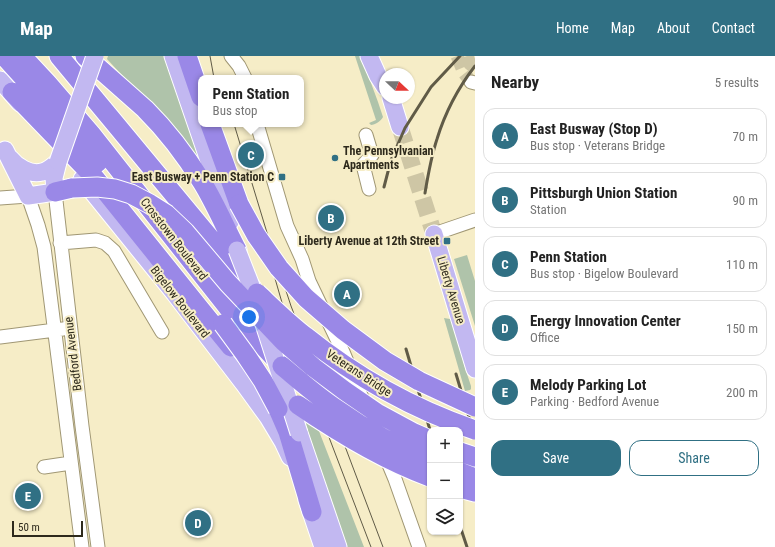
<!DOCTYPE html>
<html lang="en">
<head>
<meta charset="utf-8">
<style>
	:root { --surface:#fff; --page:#f6f6f6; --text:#222; --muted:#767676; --line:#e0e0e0; --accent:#307084 }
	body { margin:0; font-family:"Roboto Condensed",sans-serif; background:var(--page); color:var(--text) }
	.controls { position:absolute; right:12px; bottom:12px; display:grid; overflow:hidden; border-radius:8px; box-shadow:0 1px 3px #0004 }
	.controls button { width:36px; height:36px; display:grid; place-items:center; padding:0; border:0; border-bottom:1px solid var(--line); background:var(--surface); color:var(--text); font:20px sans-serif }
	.compass { position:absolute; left:379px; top:12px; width:36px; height:36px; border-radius:50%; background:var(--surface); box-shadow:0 1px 3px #0004; rotate:112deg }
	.scale { position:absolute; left:12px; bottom:10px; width:71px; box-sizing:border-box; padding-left:4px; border:2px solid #2e2a1c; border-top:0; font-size:11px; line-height:14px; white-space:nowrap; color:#2e2a1c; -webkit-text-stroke:3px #f6edc7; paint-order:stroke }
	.you { position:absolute; left:249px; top:261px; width:14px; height:14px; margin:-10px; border:3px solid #fff; border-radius:50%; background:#1a73e8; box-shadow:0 0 0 6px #1a73e833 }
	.badge { display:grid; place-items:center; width:26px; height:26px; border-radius:50%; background:var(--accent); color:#fff; font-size:13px; font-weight:700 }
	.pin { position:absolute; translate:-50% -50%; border:2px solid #fff; box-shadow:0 1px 4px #0006 }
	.popup { position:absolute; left:198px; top:19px; width:106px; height:52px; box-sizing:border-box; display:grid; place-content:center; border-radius:8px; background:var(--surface); filter:drop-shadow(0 1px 3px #0005); font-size:13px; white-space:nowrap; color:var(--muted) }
	.popup b { font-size:15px; color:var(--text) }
	.popup::after { content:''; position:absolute; left:50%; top:100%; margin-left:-8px; border:8px solid transparent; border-top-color:var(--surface) }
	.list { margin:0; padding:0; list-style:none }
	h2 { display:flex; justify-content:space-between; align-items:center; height:52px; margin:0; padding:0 16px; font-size:17px }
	h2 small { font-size:13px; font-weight:400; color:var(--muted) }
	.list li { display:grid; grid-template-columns:26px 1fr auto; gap:12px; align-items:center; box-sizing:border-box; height:56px; margin:0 8px 8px; padding:0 8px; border:1px solid var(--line); border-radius:12px }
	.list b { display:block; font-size:15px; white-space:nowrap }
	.list p { margin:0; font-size:13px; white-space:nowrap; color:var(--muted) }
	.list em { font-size:13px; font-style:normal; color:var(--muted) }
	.actions { display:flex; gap:8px; padding:12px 16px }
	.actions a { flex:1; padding:9px 0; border:1px solid var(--accent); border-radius:12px; text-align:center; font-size:14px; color:var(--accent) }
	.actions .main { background:var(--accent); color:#fff }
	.icon { flex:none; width:22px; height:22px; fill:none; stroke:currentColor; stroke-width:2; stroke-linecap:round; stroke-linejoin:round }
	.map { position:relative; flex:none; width:475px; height:491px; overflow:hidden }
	header { display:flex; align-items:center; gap:24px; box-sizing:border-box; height:56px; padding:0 20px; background:var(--accent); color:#fff }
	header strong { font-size:19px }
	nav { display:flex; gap:22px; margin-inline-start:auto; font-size:14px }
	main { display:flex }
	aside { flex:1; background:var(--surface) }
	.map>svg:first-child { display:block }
	.green { fill:#afc3aa }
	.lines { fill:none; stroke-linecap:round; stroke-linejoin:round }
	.minor-tunnel { stroke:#cec6a5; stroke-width:13; stroke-dasharray:13 6; stroke-linecap:butt }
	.major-tunnel { stroke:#cec6a5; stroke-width:17; stroke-dasharray:17 8; stroke-linecap:butt }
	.minor-casing { stroke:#a09774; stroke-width:15 }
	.major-casing { stroke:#fff; stroke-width:19 }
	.highway-casing { stroke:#fff; stroke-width:21 }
	.minor { stroke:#fff; stroke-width:13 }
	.major { stroke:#c2b8f1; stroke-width:17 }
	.highway { stroke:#9a88e7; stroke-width:19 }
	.tram { stroke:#605b47; stroke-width:1 }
	.rail { stroke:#605b47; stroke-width:3 }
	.major-bridge-casing { stroke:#fff; stroke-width:19; stroke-linecap:butt }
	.highway-bridge-casing { stroke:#fff; stroke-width:21; stroke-linecap:butt }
	.major-bridge { stroke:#c2b8f1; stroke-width:17 }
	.highway-bridge { stroke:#9a88e7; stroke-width:19 }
	.poi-dot { fill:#307084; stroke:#f6edc7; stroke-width:1.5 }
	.labels { text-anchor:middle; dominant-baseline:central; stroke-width:4; stroke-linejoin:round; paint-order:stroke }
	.poi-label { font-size:12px; font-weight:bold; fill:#2e2a1c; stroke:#f6edc7; text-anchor:end }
	.street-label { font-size:12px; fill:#2e2a1c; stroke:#f6edc7 }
</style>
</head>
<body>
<header>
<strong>Map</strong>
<nav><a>Home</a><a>Map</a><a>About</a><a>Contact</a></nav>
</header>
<main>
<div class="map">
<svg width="475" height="491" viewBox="0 0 475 491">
	<rect width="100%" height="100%" fill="#f6edc7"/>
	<path class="green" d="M108 0H165L203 107 107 3Z
		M355 0H361L378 46 383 61C381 65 375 69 371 69L369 67 376 64Z
		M467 199 475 225V270L454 203Z
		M444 262 450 263 452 265 466 315 471 330V333L470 334 465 335Z
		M303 364 317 370 364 491H346Z"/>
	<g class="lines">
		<path class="minor-tunnel" d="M457 0 464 17 471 26
			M467 0 470 8 475 12"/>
		<path class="major-tunnel" d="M400 71 434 178"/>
		<defs>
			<path id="minor" d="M231 0 239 10 245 22
				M471 26 475 27
				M257 68 287 170 302 203 309 225 343 296 365 349
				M366 79 372 99 363 109 369 133
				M55 136 82 370 98 491
				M0 142 28 140 38 169 44 191 82 491
				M434 178 475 164
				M60 187 96 184 105 187 114 195 162 276
				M0 281 63 273
				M385 399 395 423 419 491
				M44 411 71 407"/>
			<path id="major" d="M173 0 230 166
				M369 0 378 20 385 31
				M0 24 20 47
				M391 42 400 71
				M5 94 28 140 55 136 54 122 58 106
				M10 102C17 111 30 119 42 116 48 115 53 110 58 106
				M82 123 175 238 244 328 268 361 283 386 290 401
				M434 178 475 313
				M299 377 338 491
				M307 444 323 491"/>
			<path id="highway" d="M4 0 54 55 97 107
				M22 0 48 28 91 78 230 254 279 307
				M59 0 234 211 252 232
				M85 0 145 53C167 75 186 100 202 126 215 147 225 171 237 194
				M187 0 201 41
				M12 36 94 121 200 253 231 291
				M210 68 239 148
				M55 136 72 132
				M278 353 288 376 312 456
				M460 396 475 401
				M460 416 475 422
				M460 432 475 436"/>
		</defs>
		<use href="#minor" class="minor-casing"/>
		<use href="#major" class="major-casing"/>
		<use href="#highway" class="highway-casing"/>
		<use href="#minor" class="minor"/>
		<use href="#major" class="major"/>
		<use href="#highway" class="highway"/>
		<path class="tram" d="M210 0 214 22
			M234 68 268 180 291 250 343 385 383 491
			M274 219 296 295 371 491"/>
		<path class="rail" d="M384 131 391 104 405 72 431 31 460 0
			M425 137C428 119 431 101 437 83 445 57 458 32 475 10
			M406 293 430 374
			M456 318 475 381
			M460 470 467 491"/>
		<defs>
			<path id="major-bridge" d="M58 106 95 0
				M237 194 255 240 299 377"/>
			<path id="highway-bridge" d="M72 132 97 131 115 133 131 138 150 148 166 158 185 176 228 227 283 285 313 311 345 335 377 357 414 377 430 384
				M239 148 256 179 279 212 306 242 343 274 385 305 419 325 475 351
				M257 237C273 252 288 267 305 280 356 321 413 353 475 374
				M223 268 245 298 263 325 278 353
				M282 310C300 325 318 341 338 354 366 374 398 391 430 404
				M298 349C339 377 383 404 430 421"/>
		</defs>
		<use href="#major-bridge" class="major-bridge-casing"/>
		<use href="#highway-bridge" class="highway-bridge-casing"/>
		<use href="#major-bridge" class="major-bridge"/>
		<use href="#highway-bridge" class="highway-bridge"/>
	</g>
	<g class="poi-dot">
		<circle cx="335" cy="102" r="4"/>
		<rect x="278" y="117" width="8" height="8" rx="2"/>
		<rect x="443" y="181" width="8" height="8" rx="2"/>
	</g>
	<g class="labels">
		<g class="poi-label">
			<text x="343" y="95" text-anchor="start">The Pennsylvanian<tspan x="343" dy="14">Apartments</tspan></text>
			<text x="274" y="121">East Busway + Penn Station C</text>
			<text x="439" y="185">Liberty Avenue at 12th Street</text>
		</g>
		<g class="street-label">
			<text transform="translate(174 183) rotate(52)">Crosstown Boulevard</text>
			<text transform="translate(451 234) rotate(73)">Liberty Avenue</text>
			<text transform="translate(180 246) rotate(52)">Bigelow Boulevard</text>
			<text transform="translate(73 298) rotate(-97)">Bedford Avenue</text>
			<text transform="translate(359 317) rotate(33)">Veterans Bridge</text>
		</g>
	</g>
</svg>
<div class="controls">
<button>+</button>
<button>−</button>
<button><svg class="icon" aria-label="layers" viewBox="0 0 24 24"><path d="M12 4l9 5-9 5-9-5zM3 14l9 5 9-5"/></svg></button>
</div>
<svg class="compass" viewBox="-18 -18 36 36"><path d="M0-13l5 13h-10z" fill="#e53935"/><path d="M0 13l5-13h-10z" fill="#767676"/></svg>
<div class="scale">50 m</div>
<div class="you"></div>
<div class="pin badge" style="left:347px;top:238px">A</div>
<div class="pin badge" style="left:331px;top:162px">B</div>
<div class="pin badge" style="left:251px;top:99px">C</div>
<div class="popup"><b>Penn Station</b>Bus stop</div>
<div class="pin badge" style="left:198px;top:467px">D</div>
<div class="pin badge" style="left:28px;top:440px">E</div>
</div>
<aside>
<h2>Nearby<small>5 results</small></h2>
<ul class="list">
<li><span class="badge">A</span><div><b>East Busway (Stop D)</b><p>Bus stop · Veterans Bridge</p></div><em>70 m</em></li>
<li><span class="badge">B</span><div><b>Pittsburgh Union Station</b><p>Station</p></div><em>90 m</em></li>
<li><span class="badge">C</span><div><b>Penn Station</b><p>Bus stop · Bigelow Boulevard</p></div><em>110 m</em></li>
<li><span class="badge">D</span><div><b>Energy Innovation Center</b><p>Office</p></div><em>150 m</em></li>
<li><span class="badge">E</span><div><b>Melody Parking Lot</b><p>Parking · Bedford Avenue</p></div><em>200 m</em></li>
</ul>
<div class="actions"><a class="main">Save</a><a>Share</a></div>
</aside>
</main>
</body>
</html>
